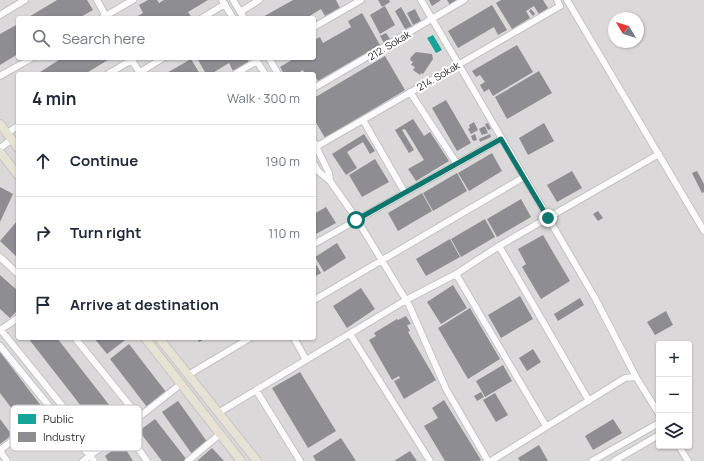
<!DOCTYPE html>
<html lang="en">
<head>
<meta charset="utf-8">
<style>
	:root { --surface:#fff; --page:#f2f2f3; --text:#1f2937; --muted:#747a83; --line:#e0e1e3 }
	body { margin:0; font-family:Manrope,sans-serif; background:var(--page); color:var(--text) }
	.controls { position:absolute; right:12px; bottom:12px; display:grid; overflow:hidden; border-radius:4px; box-shadow:0 1px 3px #0004 }
	.controls button { width:36px; height:36px; display:grid; place-items:center; padding:0; border:0; border-bottom:1px solid var(--line); background:var(--surface); color:var(--text); font:20px sans-serif }
	.compass { position:absolute; left:608px; top:12px; width:36px; height:36px; border-radius:50%; background:var(--surface); box-shadow:0 1px 3px #0004; rotate:308deg }
	.stop { position:absolute; width:12px; height:12px; margin:-9px; border:3px solid #0f766e; border-radius:50%; background:#fff }
	.stop.end { background:#0f766e; border-color:#fff; box-shadow:0 1px 4px #0008 }
	.list { margin:0; padding:0; list-style:none }
	h2 { display:flex; justify-content:space-between; align-items:center; height:52px; margin:0; padding:0 16px; font-size:17px }
	h2 small { font-size:13px; font-weight:400; color:var(--muted) }
	.list li { display:grid; grid-template-columns:26px 1fr auto; gap:12px; align-items:center; box-sizing:border-box; height:72px; padding:0 16px; border-top:1px solid var(--line) }
	.list b { display:block; font-size:15px; white-space:nowrap }
	.list em { font-size:13px; font-style:normal; color:var(--muted) }
	.icon { flex:none; width:22px; height:22px; fill:none; stroke:currentColor; stroke-width:2; stroke-linecap:round; stroke-linejoin:round }
	.map { position:relative; flex:none; width:704px; height:461px; overflow:hidden }
	.search { position:absolute; background:var(--surface); box-shadow:0 1px 3px #0004; left:16px; top:16px; width:300px; height:44px; display:flex; align-items:center; gap:10px; box-sizing:border-box; padding:0 14px; border-radius:4px; color:var(--muted); font-size:15px }
	.panel { position:absolute; background:var(--surface); box-shadow:0 1px 3px #0004; left:16px; top:72px; width:300px; height:268px; border-radius:4px }
	.map>svg:first-child { display:block }
	.industrial { fill:#dad8d9; fill-rule:evenodd }
	.public { fill:#17a398 }
	.industry { fill:#8d8d92 }
	.lines { fill:none; stroke-linecap:round; stroke-linejoin:round }
	.minor-casing { stroke:#c3c3c3; stroke-width:8 }
	.major-casing { stroke:#c6c4c2; stroke-width:10 }
	.minor { stroke:#fcfbfb; stroke-width:6 }
	.major { stroke:#e7e3d4; stroke-width:8 }
	.route { stroke:#0f766e; stroke-width:5 }
	.labels { text-anchor:middle; dominant-baseline:central; stroke-width:4; stroke-linejoin:round; paint-order:stroke }
	.street-label { font-size:10px; fill:#2c2c2c; stroke:#fff }
	.key { fill:#fff; stroke:#c0c0c0; stroke-width:1 }
	.key-label { font-size:11px; fill:#2c2c2c }
</style>
</head>
<body>
<div class="map">
<svg width="704" height="461" viewBox="0 0 704 461">
	<rect width="100%" height="100%" fill="#eae7e2"/>
	<path class="industrial" d="M0 0H704V461H0ZM18 18H314V58H18ZM614 18H638V42H614ZM18 74H314V338H18ZM659 344H689V446H659Z"/>
	<path class="public" d="M433 35 442 50 436 53 427 38Z"/>
	<path class="industry" d="M57 0H87L93 10 79 18H27Z
		M148 0H157L159 3 164 0H208L188 12 192 18H183L181 16 177 18H134L143 13 139 5Z
		M293 0H336L340 8 325 16 321 9 308 17 309 18H261Z
		M378 0H389L390 2 382 7Z
		M429 0H441L432 6Z
		M447 0H458L450 5Z
		M501 0H543L548 8 539 14 534 6 526 11 530 18 512 29 496 3Z
		M492 5 507 30 498 35 494 27 458 48 448 31Z
		M385 6 395 25 380 34 370 15Z
		M401 7 412 26 405 29 395 11Z
		M415 9 421 21 413 25 407 13Z
		M531 9 535 14 533 16 529 11Z
		M362 13 380 45 318 81 314 74H305L303 70 296 74H284L280 67 295 58H314V40L320 37 323 43 351 27 348 21Z
		M18 24V54L0 65V34Z
		M386 33 390 39 384 43 380 36Z
		M517 45 533 72 493 96 489 89 484 92 480 85 485 82 480 75 476 77 472 71Z
		M416 52 432 54 433 59 423 74 421 73 420 75 413 70 415 67 411 65 413 62 410 60 411 57Z
		M385 56 405 90 325 138 314 119V98Z
		M62 58H111L85 74H37Z
		M197 58H246L249 62 233 71 229 63 211 74H206Z
		M191 59 200 74H165Z
		M539 71 552 93 507 119 495 97Z
		M446 100 471 143 457 151 432 108Z
		M413 119 424 136 430 132 449 161 416 181 408 169 424 160 405 129 402 130 414 150 409 153 395 130Z
		M474 122 478 130 471 134 468 129 470 128 469 125Z
		M488 123 491 129 488 130 485 124Z
		M544 123 554 141 528 155 519 138Z
		M485 126 488 133 482 135 479 129Z
		M364 134 375 151 370 154 363 142 347 152 357 168 346 175 332 154Z
		M475 134 477 140 473 141 471 136Z
		M490 134 491 137 480 142 479 139Z
		M492 153 502 171 469 191 458 173Z
		M375 159 389 182 362 197 349 175Z
		M572 171 582 188 557 202 547 185Z
		M697 171 704 184V192L702 193 692 173Z
		M457 173 467 191 433 211 423 193Z
		M0 187 13 194 0 222Z
		M422 193 432 211 398 231 388 213Z
		M521 199 531 217 497 237 487 219Z
		M326 207 336 223 314 235V214Z
		M598 211 603 218 598 221 593 214Z
		M485 219 495 237 461 257 451 239Z
		M18 220V258L0 241Z
		M543 235 570 281 541 299 522 267 526 264 518 249Z
		M450 239 460 257 426 276 416 259Z
		M337 243 346 258 324 272 315 257Z
		M314 261 321 273 314 277Z
		M0 275 18 291V310L10 318 0 309Z
		M453 285 467 308 441 324 427 302Z
		M361 288 375 309 347 328 333 306Z
		M520 296 533 319 501 338 488 315Z
		M580 298 584 305 558 321 554 314Z
		M470 308 500 359 468 379 438 328Z
		M666 311 673 325 655 335 647 322Z
		M406 316 411 324 407 325 410 331 408 332 436 380 404 399 394 381 400 378 399 376 392 380 369 340 376 336 374 333 397 319 398 320Z
		M28 338H57L124 424 106 438Z
		M94 338H123L125 340 107 354Z
		M197 338H207L199 342Z
		M129 344 166 392 147 407 110 359Z
		M533 349 541 362 527 371 519 358Z
		M0 352 45 411 25 426 0 393Z
		M503 365 512 381 485 397 476 381Z
		M300 372 336 431 308 448 272 388Z
		M481 392 484 397 477 401 474 396Z
		M495 393 508 415 496 422 483 400Z
		M444 400 481 460 479 461H445L424 426 438 418 432 408Z
		M178 401 208 443 192 454 162 412Z
		M0 419 12 435 0 444Z
		M155 419 187 460 186 461H162L139 431Z
		M613 419 622 433 593 450 585 436Z
		M341 438 356 461H316L313 456Z
		M122 443 133 461H108L105 456Z
		M539 445 548 461H520L518 458Z
		M212 448 224 461H197Z
		M410 451 417 461H394Z"/>
	<g class="lines">
		<defs>
			<path id="minor" d="M97 0 107 18
				M222 0 233 18
				M233 0 244 18
				M421 0 595 298 636 377
				M567 0 704 231
				M240 12 259 0
				M0 15 25 0
				M102 18 133 0
				M202 18 225 4
				M314 27 361 0
				M130 58 141 74
				M255 58 265 74
				M269 58 278 74
				M108 74 135 58
				M137 74 163 58
				M235 74 257 61
				M0 76 32 58
				M314 88 464 0
				M410 92 457 164
				M363 120 405 193
				M7 133 18 126
				M314 142 329 173 330 181
				M0 148 12 139
				M314 148 560 6 557 0
				M314 164 318 171 330 181 356 218 409 305 446 389 488 461
				M314 244 501 139
				M499 246 589 401
				M0 257 18 274
				M456 274 546 426
				M314 300 524 177
				M0 329 98 450
				M0 330 18 318
				M350 334 430 461
				M75 338 139 417
				M294 338 306 360
				M0 346 94 461
				M188 375 250 338
				M256 390 300 461
				M218 413 406 300 456 274 499 246 659 154
				M124 429 147 461
				M679 446 688 461
				M0 450 53 410
				M0 451 7 461
				M83 461 181 384
				M188 461 220 434
				M491 461 625 378 636 377 659 414
				M592 461 659 423
				M614 461 659 435"/>
			<path id="major" d="M0 124 18 148
				M0 152 18 175
				M145 338 241 461
				M159 338 257 461"/>
		</defs>
		<use href="#minor" class="minor-casing"/>
		<use href="#major" class="major-casing"/>
		<use href="#minor" class="minor"/>
		<use href="#major" class="major"/>
	</g>
	<g class="lines">
		<path class="route" d="M356 220 501 139 548 218"/>
	</g>
	<g class="labels">
		<g class="street-label">
			<text transform="translate(389 45) rotate(-31)">212. Sokak</text>
			<text transform="translate(438 76) rotate(-30)">214. Sokak</text>
		</g>
	</g>
	<rect x="10" y="405" width="132" height="46" rx="6" class="key"/>
	<rect x="18" y="414" width="18" height="10" fill="#17a398"/>
	<rect x="18" y="432" width="18" height="10" fill="#8d8d92"/>
	<g class="key-label">
		<text x="43" y="423">Public</text>
		<text x="43" y="441">Industry</text>
	</g>
</svg>
<div class="controls">
<button>+</button>
<button>−</button>
<button><svg class="icon" aria-label="layers" viewBox="0 0 24 24"><path d="M12 4l9 5-9 5-9-5zM3 14l9 5 9-5"/></svg></button>
</div>
<svg class="compass" viewBox="-18 -18 36 36"><path d="M0-13l5 13h-10z" fill="#e53935"/><path d="M0 13l5-13h-10z" fill="#747a83"/></svg>
<div class="stop" style="left:356px;top:220px"></div>
<div class="stop end" style="left:548px;top:218px"></div>
<div class="search"><svg class="icon" aria-label="search" viewBox="0 0 24 24"><circle cx="10" cy="10" r="6"/><path d="M15 15l6 6"/></svg>Search here</div>
<section class="panel">
<h2>4 min<small>Walk · 300 m</small></h2>
<ul class="list">
<li><svg class="icon" aria-label="ahead" viewBox="0 0 24 24"><path d="M12 20V5M6 11l6-6 6 6"/></svg><div><b>Continue</b></div><em>190 m</em></li>
<li><svg class="icon" aria-label="right" viewBox="0 0 24 24"><path d="M7 20v-9h11M14 6l5 5-5 5"/></svg><div><b>Turn right</b></div><em>110 m</em></li>
<li><svg class="icon" aria-label="arrive" viewBox="0 0 24 24"><path d="M6 21V4h12l-3 4 3 4H6"/></svg><div><b>Arrive at destination</b></div></li>
</ul>
</section>
</div>
</body>
</html>
